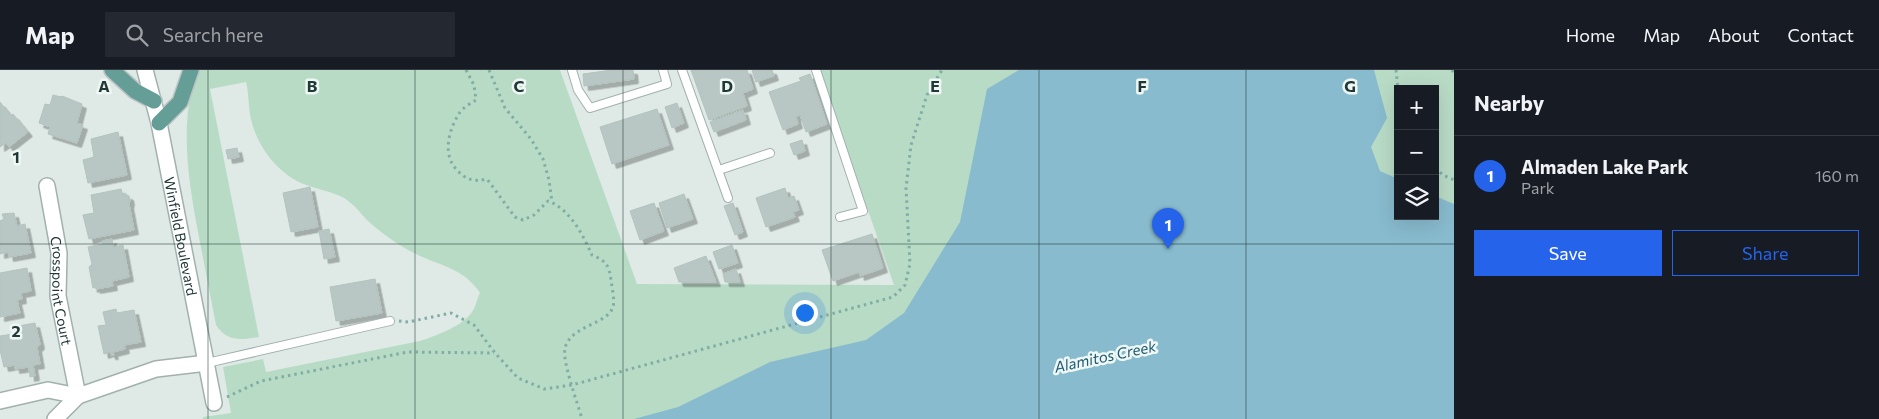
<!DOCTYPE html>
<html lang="en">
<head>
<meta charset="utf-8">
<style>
	:root { --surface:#171b24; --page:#242831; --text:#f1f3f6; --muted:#9ea1a6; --line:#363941; --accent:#2563eb }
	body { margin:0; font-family:Commissioner,sans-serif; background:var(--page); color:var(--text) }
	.controls { position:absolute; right:15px; top:15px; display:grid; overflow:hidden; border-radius:0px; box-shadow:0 5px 20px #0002 }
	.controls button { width:45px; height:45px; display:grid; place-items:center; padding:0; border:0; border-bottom:1px solid var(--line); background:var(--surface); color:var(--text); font:25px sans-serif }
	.you { position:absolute; left:804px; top:242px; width:18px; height:18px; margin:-12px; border:4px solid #fff; border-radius:50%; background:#1a73e8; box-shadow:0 0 0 8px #1a73e833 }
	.badge { display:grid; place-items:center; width:32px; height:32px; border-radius:50%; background:var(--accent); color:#fff; font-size:16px; font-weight:700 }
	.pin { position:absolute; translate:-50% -41px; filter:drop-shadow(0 1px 2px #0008) }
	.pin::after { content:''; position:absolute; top:26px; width:18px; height:15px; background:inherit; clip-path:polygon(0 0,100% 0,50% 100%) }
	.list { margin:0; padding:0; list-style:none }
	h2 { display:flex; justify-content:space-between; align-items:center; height:65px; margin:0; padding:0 20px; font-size:21px }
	h2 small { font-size:16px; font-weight:400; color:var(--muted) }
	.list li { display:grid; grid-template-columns:32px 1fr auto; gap:15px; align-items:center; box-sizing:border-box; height:80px; padding:0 20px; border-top:1px solid var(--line) }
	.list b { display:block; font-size:19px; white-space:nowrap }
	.list p { margin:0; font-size:16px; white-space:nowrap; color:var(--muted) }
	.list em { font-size:16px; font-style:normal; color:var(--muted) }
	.actions { display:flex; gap:10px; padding:15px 20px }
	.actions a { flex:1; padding:11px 0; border:1px solid var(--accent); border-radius:0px; text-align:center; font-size:18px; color:var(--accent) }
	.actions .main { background:var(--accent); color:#fff }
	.icon { flex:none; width:28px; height:28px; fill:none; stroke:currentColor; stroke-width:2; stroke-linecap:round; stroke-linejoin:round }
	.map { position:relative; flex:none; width:1454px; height:349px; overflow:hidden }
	header { display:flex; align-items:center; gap:30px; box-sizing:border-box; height:70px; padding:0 25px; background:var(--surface); border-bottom:1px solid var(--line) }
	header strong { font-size:24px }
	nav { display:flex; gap:28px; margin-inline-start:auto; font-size:18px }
	.search { width:350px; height:45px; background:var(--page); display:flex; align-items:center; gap:12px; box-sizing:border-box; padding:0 18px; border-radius:0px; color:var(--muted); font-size:19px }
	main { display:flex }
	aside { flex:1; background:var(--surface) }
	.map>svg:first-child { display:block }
	.green { fill:#b8dbc6; fill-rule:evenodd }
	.water { fill:#88bbce }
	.building { fill:#b8c7c3; stroke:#b2c3be; filter:url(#shadow) }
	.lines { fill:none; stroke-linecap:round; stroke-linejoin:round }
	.lane-casing { stroke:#a2b1ae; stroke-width:10 }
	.street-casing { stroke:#a2b1ae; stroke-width:18 }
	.primary-casing { stroke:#bcc4c3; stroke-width:18 }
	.path { stroke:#80ada4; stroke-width:3; stroke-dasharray:2.5 4; stroke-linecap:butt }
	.lane { stroke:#fff; stroke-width:8 }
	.street { stroke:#fff; stroke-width:15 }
	.primary { stroke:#659e97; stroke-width:15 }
	.grid { fill:none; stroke:#213936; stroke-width:1; stroke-opacity:0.55 }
	.labels { text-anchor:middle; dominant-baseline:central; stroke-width:5; stroke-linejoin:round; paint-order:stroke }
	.street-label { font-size:14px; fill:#213936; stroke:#eff7f4 }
	.water-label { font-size:15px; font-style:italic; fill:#1d5a73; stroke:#eff7f4 }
	.grid-label { font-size:16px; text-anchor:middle; font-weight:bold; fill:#213936; stroke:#eff7f4; stroke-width:5; stroke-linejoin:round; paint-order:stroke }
</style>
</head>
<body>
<header>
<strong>Map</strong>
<div class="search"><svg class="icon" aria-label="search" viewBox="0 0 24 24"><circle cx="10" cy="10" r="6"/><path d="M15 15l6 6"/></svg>Search here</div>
<nav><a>Home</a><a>Map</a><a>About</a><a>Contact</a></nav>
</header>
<main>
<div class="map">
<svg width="1454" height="349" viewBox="0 0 1454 349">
	<defs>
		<filter id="shadow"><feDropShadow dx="4.5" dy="4.5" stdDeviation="0" flood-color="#0004"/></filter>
	</defs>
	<rect width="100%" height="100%" fill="#dfeae6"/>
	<path class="green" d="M197 0H560L637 214 894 215 819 0H1454V349H203V347L231 343 223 297 263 289 266 302 420 271C435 266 463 256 472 242 476 237 477 228 480 223 464 198 440 196 416 184 399 176 383 164 369 152 361 144 354 134 344 128 331 121 315 119 301 113 276 101 257 76 251 49 248 37 249 23 246 12L210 19 259 267C241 270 227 272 216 255 210 224 204 193 198 162 188 108 179 53 197 0ZM1398 19H1435V146H1398Z"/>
	<path class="water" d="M1019 0H1374L1387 48 1371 77 1380 101 1398 109V146H1435V126L1454 134V349H634L678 337 770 292 866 270 904 243 960 152 987 19Z"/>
	<path class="building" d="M612 0H633L634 9 584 16 583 4Z
		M691 0H747L753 19 743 23 747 36 709 50Z
		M752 0H772L774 6 756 12Z
		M810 4 827 54 806 62 800 45 796 47 798 54 783 60 769 22 801 11 799 8Z
		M53 25 61 27 62 26 82 34 77 53 83 55 77 73 48 64 50 57 39 53 45 34 50 35Z
		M0 32 11 46 13 44 28 62 9 77 6 73 0 77Z
		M677 33 684 53 672 58 665 37Z
		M657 39 669 75 612 94 600 57Z
		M743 40 746 50 714 62 710 52Z
		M118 62 127 105 88 113 83 90 94 87 91 69Z
		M802 70 805 81 794 85 790 74Z
		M237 78 239 87 228 89 226 80Z
		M310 117 318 157 291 162 283 123Z
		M785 118 788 128 794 126 799 140 793 142 795 147 766 157 756 128Z
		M121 119 123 125H127L129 126 130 131 129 134 134 160 89 169 83 145 94 143 91 125Z
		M684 124 693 149 667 158 659 133Z
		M654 133 664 161 640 170 630 141Z
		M733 133 743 162 735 165 724 136Z
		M14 143 17 156 25 154 31 183 9 187 8 182 0 184V151L4 149 2 144Z
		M329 159 335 187 324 189 319 161Z
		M872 164 883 198 860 206 859 202 833 211 822 180Z
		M112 169 113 177 123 175 129 207 112 211 113 216 96 219 95 217 93 218 89 197 92 194 88 177 103 174 102 171Z
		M732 175 738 193 719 199 713 182Z
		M706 186 716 212H679L674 198Z
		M27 198 31 221 21 223 22 229 17 230 20 243 0 247V203Z
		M736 199 740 212H725L723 204Z
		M375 209 382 243 336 251 330 217Z
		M116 239 117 243 134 240 141 272 124 275 125 279 113 282 114 285H111L110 282 104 284 98 256 106 255 103 242Z
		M35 253 40 274 39 276 37 277 40 294 33 295 35 306 30 307 29 297 15 299V295L4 297 0 280V266L19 263 18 256Z"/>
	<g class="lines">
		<defs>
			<path id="lane" d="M572 0 578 20 590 38 667 14 663 0
				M682 0 728 128
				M816 0 863 141 840 147
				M719 100 770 83
				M207 293 390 251"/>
			<g id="street">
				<path id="s1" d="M145 0 159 53 214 333"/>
				<path id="s2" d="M47 116 59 183 58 226 78 326"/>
				<path d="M0 331 48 320 78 326"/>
				<path d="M55 349 78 326 156 299 207 293"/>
			</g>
			<path id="primary" d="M112 0 135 21 154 31
				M159 53 180 32 191 0"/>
		</defs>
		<use href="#lane" class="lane-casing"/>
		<use href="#street" class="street-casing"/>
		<use href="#primary" class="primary-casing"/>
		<path class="path" d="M466 0 474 15 476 30C471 33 464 37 460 42 449 59 442 83 456 99 466 110 473 112 487 109L515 147 523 150 534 145 548 131C570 139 583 165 592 185 606 191 609 195 611 210 612 218 615 230 613 237 607 255 571 255 565 278 562 292 578 334 582 349
			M489 0 505 38 531 69 543 89 549 110 552 132
			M1396 0 1398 19
			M1452 0 1454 3
			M1435 98 1443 105 1454 110
			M399 251 408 252 451 243 474 255 495 283 518 308 544 319 572 315 893 227 905 215 910 194 906 118 911 75 927 25 942 0
			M227 327 261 311 408 282 494 283"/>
		<use href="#lane" class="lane"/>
		<use href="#street" class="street"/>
		<use href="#primary" class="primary"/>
	</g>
	<path class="grid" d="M208 0V349M415 0V349M623 0V349M831 0V349M1039 0V349M1246 0V349M0 174H1454"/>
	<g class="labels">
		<g class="street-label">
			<text stroke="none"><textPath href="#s1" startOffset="170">Winfield Boulevard</textPath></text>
			<text stroke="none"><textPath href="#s2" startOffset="106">Crosspoint Court</textPath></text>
		</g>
		<g class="water-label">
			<text transform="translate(1105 286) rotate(-12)">Alamitos Creek</text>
		</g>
	</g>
	<g class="grid-label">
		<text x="104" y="22">A</text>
		<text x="312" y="22">B</text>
		<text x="519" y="22">C</text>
		<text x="727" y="22">D</text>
		<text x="935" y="22">E</text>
		<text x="1142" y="22">F</text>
		<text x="1350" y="22">G</text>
		<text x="16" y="93">1</text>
		<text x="16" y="267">2</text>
	</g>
</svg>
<div class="controls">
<button>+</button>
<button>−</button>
<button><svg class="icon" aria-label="layers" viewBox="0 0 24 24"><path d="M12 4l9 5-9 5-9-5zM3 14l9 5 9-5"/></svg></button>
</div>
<div class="you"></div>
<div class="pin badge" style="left:1168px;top:179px">1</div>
</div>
<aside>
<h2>Nearby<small></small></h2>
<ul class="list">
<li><span class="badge">1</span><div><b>Almaden Lake Park</b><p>Park</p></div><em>160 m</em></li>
</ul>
<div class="actions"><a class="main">Save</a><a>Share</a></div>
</aside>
</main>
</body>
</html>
